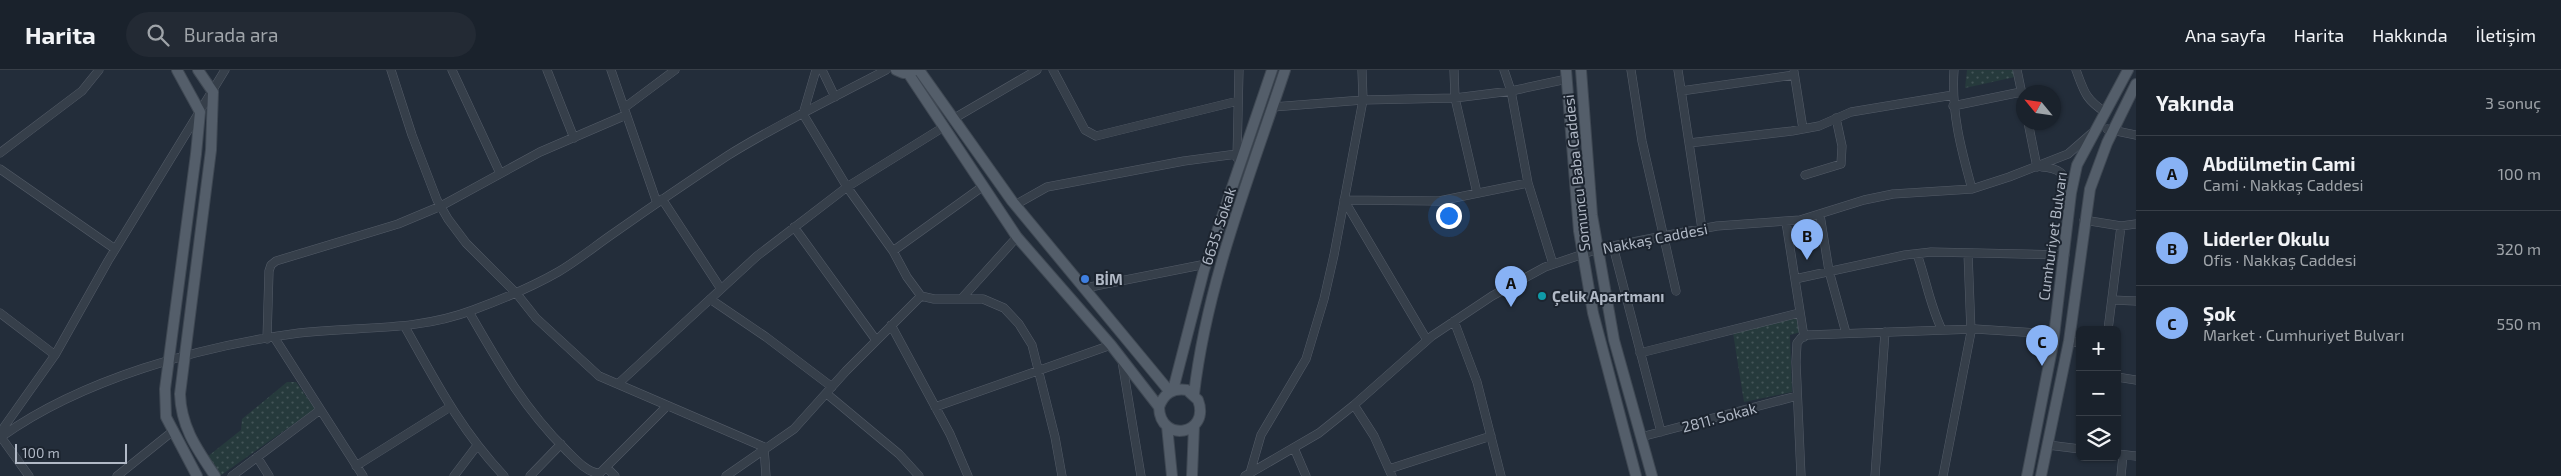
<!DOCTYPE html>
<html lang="tr">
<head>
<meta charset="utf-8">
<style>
	:root { --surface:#1a222c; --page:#232a34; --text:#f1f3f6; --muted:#9fa4a9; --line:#383f48; --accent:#88b2f5 }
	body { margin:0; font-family:"Exo 2",sans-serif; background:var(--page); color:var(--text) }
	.controls { position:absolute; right:15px; bottom:15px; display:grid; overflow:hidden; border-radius:8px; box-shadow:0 1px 4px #0004 }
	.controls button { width:45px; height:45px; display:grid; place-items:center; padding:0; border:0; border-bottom:1px solid var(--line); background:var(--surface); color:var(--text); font:25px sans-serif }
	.compass { position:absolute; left:2016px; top:15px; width:45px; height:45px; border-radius:50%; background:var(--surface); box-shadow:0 1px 4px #0004; rotate:299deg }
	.scale { position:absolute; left:15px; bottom:12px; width:112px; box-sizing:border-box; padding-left:5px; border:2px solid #b1b9c6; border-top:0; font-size:14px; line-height:18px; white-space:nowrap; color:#b1b9c6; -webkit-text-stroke:4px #1c242f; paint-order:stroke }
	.you { position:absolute; left:1448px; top:145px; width:18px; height:18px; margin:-12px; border:4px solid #fff; border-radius:50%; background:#1a73e8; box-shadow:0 0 0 8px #1a73e833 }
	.badge { display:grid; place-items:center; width:32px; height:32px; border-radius:50%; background:var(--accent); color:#111; font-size:16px; font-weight:700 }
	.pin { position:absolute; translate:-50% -41px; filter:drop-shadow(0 1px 2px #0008) }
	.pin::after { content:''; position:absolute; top:26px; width:18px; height:15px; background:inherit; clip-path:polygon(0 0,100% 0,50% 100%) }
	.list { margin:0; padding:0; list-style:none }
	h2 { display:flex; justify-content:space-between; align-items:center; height:65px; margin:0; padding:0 20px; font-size:21px }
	h2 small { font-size:16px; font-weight:400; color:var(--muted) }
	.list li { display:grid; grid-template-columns:32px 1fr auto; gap:15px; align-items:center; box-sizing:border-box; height:75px; padding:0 20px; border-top:1px solid var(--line) }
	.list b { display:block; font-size:19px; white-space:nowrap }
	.list p { margin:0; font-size:16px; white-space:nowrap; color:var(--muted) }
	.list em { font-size:16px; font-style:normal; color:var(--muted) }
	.icon { flex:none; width:28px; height:28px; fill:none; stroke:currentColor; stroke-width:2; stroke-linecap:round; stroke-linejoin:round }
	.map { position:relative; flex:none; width:2136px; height:406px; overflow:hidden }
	header { display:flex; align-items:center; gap:30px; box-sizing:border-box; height:70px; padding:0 25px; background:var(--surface); border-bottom:1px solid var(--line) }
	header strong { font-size:24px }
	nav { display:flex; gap:28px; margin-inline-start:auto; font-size:18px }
	.search { width:350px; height:45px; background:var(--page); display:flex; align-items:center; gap:12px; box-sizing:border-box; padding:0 18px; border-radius:28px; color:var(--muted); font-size:19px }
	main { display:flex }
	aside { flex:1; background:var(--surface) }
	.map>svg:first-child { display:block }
	.grass { fill:url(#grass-dots) }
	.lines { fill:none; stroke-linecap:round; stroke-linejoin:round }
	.minor-casing { stroke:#545c68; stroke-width:9 }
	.major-casing { stroke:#3f4853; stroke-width:12 }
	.minor { stroke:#363f4a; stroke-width:8 }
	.major { stroke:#545e6a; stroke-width:10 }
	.shop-dot { fill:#3f7fe0; stroke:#1c242f; stroke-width:2 }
	.culture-dot { fill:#0f9aa8; stroke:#1c242f; stroke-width:2 }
	.labels { text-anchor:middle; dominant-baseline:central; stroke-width:4; stroke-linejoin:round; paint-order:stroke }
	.street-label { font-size:15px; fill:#b1b9c6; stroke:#1c242f }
	.poi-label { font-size:15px; font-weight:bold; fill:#b1b9c6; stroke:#1c242f; text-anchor:start }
</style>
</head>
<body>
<header>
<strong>Harita</strong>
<div class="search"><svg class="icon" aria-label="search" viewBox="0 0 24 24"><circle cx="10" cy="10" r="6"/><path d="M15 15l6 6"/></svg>Burada ara</div>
<nav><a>Ana sayfa</a><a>Harita</a><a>Hakkında</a><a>İletişim</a></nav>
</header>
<main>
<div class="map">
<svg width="2136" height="406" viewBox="0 0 2136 406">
	<defs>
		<pattern id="grass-dots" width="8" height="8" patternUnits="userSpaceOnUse" patternTransform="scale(1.25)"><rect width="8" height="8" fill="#263a3c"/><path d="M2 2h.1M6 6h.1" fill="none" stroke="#435457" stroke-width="1.8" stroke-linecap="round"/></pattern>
	</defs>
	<rect width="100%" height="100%" fill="#232d3a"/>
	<path class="grass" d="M1967 0H2014L2015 7 1965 18Z
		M1796 245 1801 262 1790 265 1792 322 1744 332 1733 263Z
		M287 312H296L315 339 220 406 207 387 241 360 242 349Z"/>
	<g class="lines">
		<defs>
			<path id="minor" d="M391 0 412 65 437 130 448 149 466 173 517 224 536 248 599 306 764 377 766 406
				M452 0 500 103
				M547 0 574 68
				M611 0 657 133
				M816 0 803 44 847 117 893 181 907 207 921 226 934 229H983L1004 238 1019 254 1032 275 1055 367 1062 406
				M822 0 835 27
				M1053 0 1085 60 1096 66 1238 31
				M1454 0 1455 28 1477 123
				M1504 0 1511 21 1528 113 1553 194
				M1631 0 1642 71 1676 221
				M1678 0 1702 159
				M1954 0C1951 42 1961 79 1972 119
				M2017 0 2024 34
				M2076 0C2084 21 2085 29 2105 42
				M1794 2 1803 59
				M1681 21 1794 5
				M1953 36 2021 22
				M1273 37 1363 30 1455 28 1511 21 1567 9
				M624 38 675 0
				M953 49 1037 0
				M2028 52 2037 97
				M2107 59 2136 65
				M1689 73 1792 61 1819 56 1851 42 1953 25
				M0 83 82 21 99 0
				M1237 88 1239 0
				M2042 97C2058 98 2066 103 2070 120
				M0 99 115 179
				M1805 105 1841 94 1842 76 1836 48
				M662 129 721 219
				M1344 130 1439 131 1528 113
				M1344 130 1427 270
				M1015 135 1047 117 1184 91 1237 84
				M1820 145 1829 201 1846 263
				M2084 150 2121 156 2136 154
				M1786 152 1804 267
				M794 157 876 270
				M1613 176 1661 362
				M893 181 982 117
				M1917 184C1926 209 1930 236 1942 260
				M1795 209 1905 185 1931 182 2065 185
				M1085 218 1206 194
				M963 227 1017 167
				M710 229 766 267 832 317
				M2112 230 2136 231
				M469 242C499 294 523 337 566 380 574 388 588 404 600 403L667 336
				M0 243 55 285
				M1454 251 1477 312 1501 406
				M891 255 950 364 968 406
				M405 257C436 312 460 359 504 406
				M2108 260 2121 156
				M274 267 363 406
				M267 269 269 201 271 195 276 191 398 154 441 136 540 82 626 45
				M2069 271 2080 273
				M1640 283 1799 243
				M1122 291 1141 406
				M2117 307 2136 310
				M619 313 757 186 847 117 942 58
				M827 324 899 384 919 406
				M1354 335 1374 366 1392 406
				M935 337 1111 275
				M2 366 4 357 55 285 108 191 225 0
				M1641 367 1797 326
				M2048 375 2080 379
				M1294 378 1306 406
				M2117 384 2136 386
				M257 387 269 406
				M356 396 450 337
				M606 397 615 406
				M1389 399 1491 366
				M1250 403 1261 365 1306 289 1324 229 1334 185 1363 30 1362 0
				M29 406 1 367C82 309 201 276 299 263 359 256 415 262 473 240 503 229 530 218 558 202 577 191 595 176 614 163 651 137 689 111 727 86 778 54 833 28 886 0
				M117 406 173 361
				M232 406 320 340
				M454 406 476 377
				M530 406 561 374
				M726 406 794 359 846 301 921 226
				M1245 406 1319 363 1354 335 1432 266 1492 226 1545 197 1598 179 1663 166 1717 156 1800 150 1864 130 1893 124 1972 119 2009 107 2068 84 2092 63
				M1801 406 1796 292 1797 273 1801 268 1807 265 1975 259 2054 264
				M1875 406 1885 262
				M1943 406 1971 262 1968 183
				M2121 406 2123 385"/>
			<path id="major" d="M177 0 200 42 196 84 165 319 166 347 197 406
				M198 0 213 22 211 80 180 324C181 357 197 379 215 406
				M896 0 903 3 913 1
				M919 0 1012 131 1170 322
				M1566 0 1579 161 1593 243 1636 406
				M1581 0 1592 145 1614 270 1652 406
				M908 3 1017 167 1111 275 1159 337C1160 374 1211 365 1198 330L1187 320C1173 318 1164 323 1159 337
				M1173 320 1204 200 1272 0
				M1194 324C1207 212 1250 106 1285 0
				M1167 356 1172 406
				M1192 406 1194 356
				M2027 406 2053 274 2071 123 2077 95 2128 0
				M2041 406 2069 271 2090 119 2107 73 2136 14"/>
		</defs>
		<use href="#minor" class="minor-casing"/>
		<use href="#major" class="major-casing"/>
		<use href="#minor" class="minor"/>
		<use href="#major" class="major"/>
	</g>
	<circle class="shop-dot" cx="1085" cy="209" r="5"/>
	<circle class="culture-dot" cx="1542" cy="226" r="5"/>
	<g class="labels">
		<g class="street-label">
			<text transform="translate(1576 103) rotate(-96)">Somuncu Baba Caddesi</text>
			<text transform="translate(1218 156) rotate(-72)">6635. Sokak</text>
			<text transform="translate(2052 166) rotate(-82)">Cumhuriyet Bulvarı</text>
			<text transform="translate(1655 168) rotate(-11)">Nakkaş Caddesi</text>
			<text transform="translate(1719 347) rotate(-15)">2811. Sokak</text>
		</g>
		<g class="poi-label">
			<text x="1095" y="209">BİM</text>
			<text x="1552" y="226">Çelik Apartmanı</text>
		</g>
	</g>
</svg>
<div class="controls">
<button>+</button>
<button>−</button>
<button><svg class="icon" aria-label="layers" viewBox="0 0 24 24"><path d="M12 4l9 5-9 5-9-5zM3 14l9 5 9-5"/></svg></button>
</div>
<svg class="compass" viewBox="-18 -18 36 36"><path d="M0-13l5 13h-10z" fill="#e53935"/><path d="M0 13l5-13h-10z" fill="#9fa4a9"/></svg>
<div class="scale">100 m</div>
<div class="you"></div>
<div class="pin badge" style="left:1511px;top:237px">A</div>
<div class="pin badge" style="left:1807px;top:190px">B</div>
<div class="pin badge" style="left:2042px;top:296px">C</div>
</div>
<aside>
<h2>Yakında<small>3 sonuç</small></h2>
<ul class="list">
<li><span class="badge">A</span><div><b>Abdülmetin Cami</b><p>Cami · Nakkaş Caddesi</p></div><em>100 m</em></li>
<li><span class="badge">B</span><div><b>Liderler Okulu</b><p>Ofis · Nakkaş Caddesi</p></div><em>320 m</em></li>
<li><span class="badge">C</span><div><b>Şok</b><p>Market · Cumhuriyet Bulvarı</p></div><em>550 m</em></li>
</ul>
</aside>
</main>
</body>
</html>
